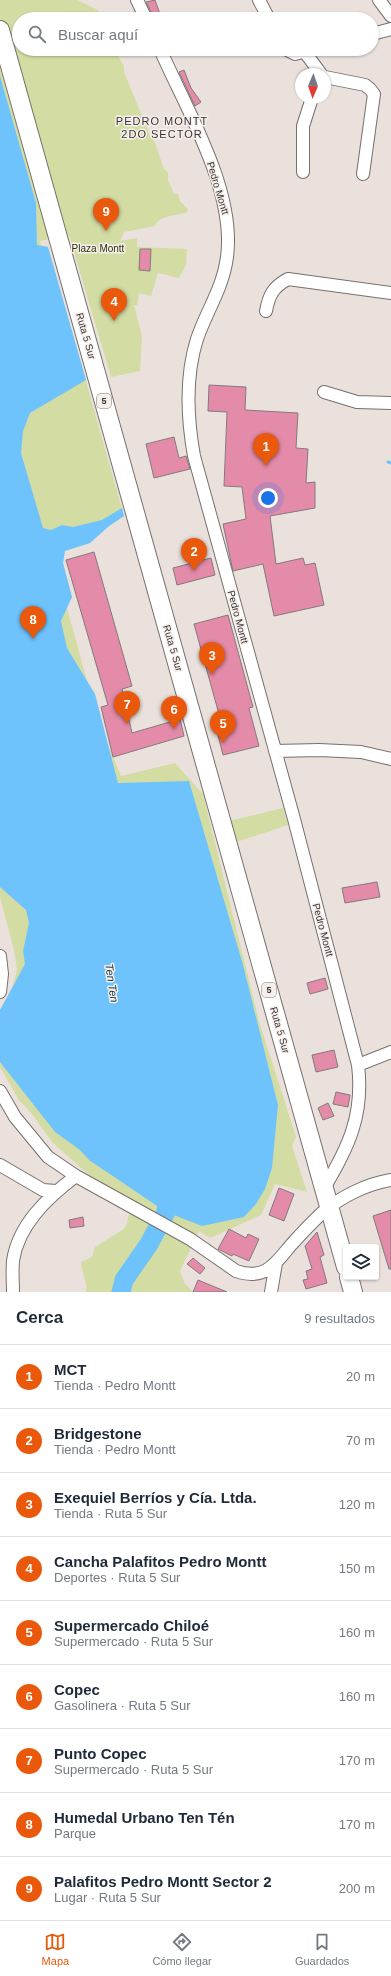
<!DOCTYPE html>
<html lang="es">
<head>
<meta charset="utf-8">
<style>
	:root { --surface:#fff; --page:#f2f2f3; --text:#1f2937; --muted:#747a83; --line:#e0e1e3; --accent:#ea580c }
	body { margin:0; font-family:Arial,sans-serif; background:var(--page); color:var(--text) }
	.controls { position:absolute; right:12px; bottom:12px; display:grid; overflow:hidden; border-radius:4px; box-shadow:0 1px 3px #0004 }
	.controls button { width:36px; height:36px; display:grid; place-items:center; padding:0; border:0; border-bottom:1px solid var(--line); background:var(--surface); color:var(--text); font:20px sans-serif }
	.compass { position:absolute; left:295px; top:68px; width:36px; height:36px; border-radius:50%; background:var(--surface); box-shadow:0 1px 3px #0004; rotate:182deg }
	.you { position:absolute; left:268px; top:498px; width:14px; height:14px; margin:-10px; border:3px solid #fff; border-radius:50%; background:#1a73e8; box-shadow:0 0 0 6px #1a73e833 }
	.badge { display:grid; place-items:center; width:26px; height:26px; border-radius:50%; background:var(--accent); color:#fff; font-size:13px; font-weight:700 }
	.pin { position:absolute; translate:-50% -33px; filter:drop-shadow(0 1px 2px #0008) }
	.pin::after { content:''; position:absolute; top:21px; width:14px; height:12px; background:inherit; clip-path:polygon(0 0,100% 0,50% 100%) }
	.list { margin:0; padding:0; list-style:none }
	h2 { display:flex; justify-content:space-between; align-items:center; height:52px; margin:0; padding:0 16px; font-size:17px }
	h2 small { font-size:13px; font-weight:400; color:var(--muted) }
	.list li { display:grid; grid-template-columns:26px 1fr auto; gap:12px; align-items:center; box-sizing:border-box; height:64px; padding:0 16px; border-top:1px solid var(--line) }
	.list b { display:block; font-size:15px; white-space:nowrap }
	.list p { margin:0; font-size:13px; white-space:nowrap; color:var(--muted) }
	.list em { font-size:13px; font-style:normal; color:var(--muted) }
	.icon { flex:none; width:22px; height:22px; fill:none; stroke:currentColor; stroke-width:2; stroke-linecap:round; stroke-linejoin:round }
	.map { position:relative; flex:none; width:391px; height:1292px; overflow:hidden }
	.search { position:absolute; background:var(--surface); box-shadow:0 1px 3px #0004; left:12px; right:12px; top:12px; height:44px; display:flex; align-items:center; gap:10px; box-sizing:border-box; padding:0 14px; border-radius:22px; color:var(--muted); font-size:15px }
	.sheet { height:628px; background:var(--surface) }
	nav { display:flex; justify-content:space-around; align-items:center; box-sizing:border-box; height:56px; border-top:1px solid var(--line); background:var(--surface); font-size:11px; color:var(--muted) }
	nav a { display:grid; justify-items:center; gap:2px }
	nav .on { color:var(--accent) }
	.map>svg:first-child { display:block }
	.green { fill:#d3dca3 }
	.water { fill:#6fc3fc }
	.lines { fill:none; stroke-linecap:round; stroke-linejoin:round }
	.stream { stroke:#6fc3fc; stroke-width:3 }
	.river { stroke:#6fc3fc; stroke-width:19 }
	.building { fill:#e58baa; stroke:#827a7c }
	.minor-casing { stroke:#77706c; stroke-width:14 }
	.highway-casing { stroke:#77706c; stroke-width:20 }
	.minor { stroke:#fff; stroke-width:12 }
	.highway { stroke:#fff; stroke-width:18 }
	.labels { text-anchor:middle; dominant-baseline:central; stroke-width:3; stroke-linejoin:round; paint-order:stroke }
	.shield { fill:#f7efeb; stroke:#716c6a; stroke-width:1 }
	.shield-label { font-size:9px; font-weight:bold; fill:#373433 }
	.street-label { font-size:10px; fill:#373433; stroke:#f7efeb }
	.park-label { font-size:10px; fill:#2b2f08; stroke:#f7efeb }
	.neighbourhood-label { font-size:11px; letter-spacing:1px; fill:#373433; stroke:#f7efeb }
	.water-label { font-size:11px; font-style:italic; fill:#0c3248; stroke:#f7efeb }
</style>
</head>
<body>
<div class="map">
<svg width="391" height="1292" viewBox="0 0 391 1292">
	<rect width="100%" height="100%" fill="#eae1dd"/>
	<path class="green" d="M0 0H77L98 10 102 19H19V49H114L124 66V72L151 138 154 140 164 169 168 172V180L174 194H178L180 201 188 209 186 213C177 215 158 216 155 226L124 232 120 241 137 238V247L187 249 186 265 179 278 158 273 151 296 139 293 137 305H134L142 337 140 371 111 377 69 235 40 241 41 246 48 247 124 516 109 526 90 543 65 551 63 563 72 597 67 608 87 681 95 694 107 743 121 776 175 763 203 794 259 1021 296 1137 292 1146 307 1192 275 1184 261 1215 210 1238 199 1231 180 1271 185 1284 193 1292H86C88 1282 81 1273 81 1262L92 1257 95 1247 124 1229 127 1224 132 1199 91 1177 52 1142 32 1114 19 1100 0 1067V1010L12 989 17 969 14 950 0 897Z
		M283 808 288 825 230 844 225 822Z"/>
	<path class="water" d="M0 76 36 203 37 245 48 247 86 380 30 413 23 431 21 453 43 528 51 530 62 525 73 527 102 520 122 508 124 516 109 526 90 543 65 551 63 563 72 597 61 621 67 648 95 694 118 783 189 781 243 965 278 1105 272 1168 265 1189 256 1204 244 1217 202 1226 166 1212 89 1160 80 1150 55 1132 0 1062V1010L25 964 23 951 29 923 26 910 0 887Z"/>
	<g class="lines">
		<path class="stream" d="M388 462 391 463"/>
		<path class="river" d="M121 1292 124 1280 149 1244 166 1212 169 1186"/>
	</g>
	<path class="building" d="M155 0 160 14 153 16 146 2Z
		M184 70 191 88 201 102 195 106 179 72Z
		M140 249H151L150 271 139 270Z
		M209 385 246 387 245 410 298 413 296 448 308 449 306 483 315 482V508L270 516 276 564 303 558 305 565 315 563 324 605 274 616 263 564 233 571 223 524 246 519 242 487 224 486 227 412 208 411Z
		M174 437 179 458 186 456 190 469 154 478 146 444Z
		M94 552 132 686 122 689 132 733 180 719 184 736 113 757 101 707 108 705 66 560Z
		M211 558 215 575 177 585 173 568Z
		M228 615 253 707 249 708 259 746 223 755 216 727 222 725 194 624Z
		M377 882 380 897 345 903 342 888Z
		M325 978 328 989 310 994 307 983Z
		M334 1050 338 1067 316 1072 312 1055Z
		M336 1092 350 1095 348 1107 333 1104Z
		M328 1103 334 1116 323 1120 318 1108Z
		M279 1188 294 1194 284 1221 269 1215Z
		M391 1210V1269H389L373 1216Z
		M83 1217 84 1226 70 1228 69 1220Z
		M229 1229 246 1238 248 1234 259 1239 249 1261 233 1254 232 1256 218 1249Z
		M317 1232 324 1255 320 1257 327 1283 306 1289 303 1280 308 1279 306 1271 312 1269 305 1246Z
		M193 1258 205 1268 200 1274 187 1264Z
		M198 1280 227 1292H193Z"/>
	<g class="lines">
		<defs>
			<path id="minor" d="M137 0 146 19
				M259 0 269 19
				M379 0 391 16
				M372 34 391 29
				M160 49C186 109 236 190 227 257 223 288 207 310 197 339 185 377 187 417 194 456L294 819 358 1065C364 1114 349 1147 324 1188
				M285 49 295 54 314 49
				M304 51 321 74
				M325 77 365 85 370 89 374 94 363 174
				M303 172V126L312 98
				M266 311C269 295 273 287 288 279L391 293
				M324 392 357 402 391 403
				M275 751 319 750 361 752 391 759
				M0 956 2 974 0 992
				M358 1065 391 1052
				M0 1091 15 1117 48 1157 76 1176 190 1239 236 1271C265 1281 275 1264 291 1245 301 1234 312 1222 323 1212 342 1196 367 1184 391 1180
				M0 1165 43 1190 56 1191
				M13 1292C13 1282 12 1271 13 1261 18 1225 48 1197 76 1176
				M271 1292 276 1263"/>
			<path id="highway" d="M0 30 346 1267
				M349 1277 353 1292"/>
		</defs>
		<use href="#minor" class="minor-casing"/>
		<use href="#highway" class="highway-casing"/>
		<use href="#minor" class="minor"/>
		<use href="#highway" class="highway"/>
	</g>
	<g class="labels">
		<g class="shield">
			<rect x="97" y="394" width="14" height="14" rx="3"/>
			<rect x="262" y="983" width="14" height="14" rx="3"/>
		</g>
		<g class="shield-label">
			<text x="104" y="401">5</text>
			<text x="269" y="990">5</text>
		</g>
		<g class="street-label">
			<text transform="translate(218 188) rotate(73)">Pedro Montt</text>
			<text transform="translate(86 336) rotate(74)">Ruta 5 Sur</text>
			<text transform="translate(238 617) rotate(75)">Pedro Montt</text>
			<text transform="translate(173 648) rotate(74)">Ruta 5 Sur</text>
			<text transform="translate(323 930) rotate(75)">Pedro Montt</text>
			<text transform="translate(280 1030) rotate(74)">Ruta 5 Sur</text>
		</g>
		<g class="park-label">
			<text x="98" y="248">Plaza Montt</text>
		</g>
		<g class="neighbourhood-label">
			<text x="162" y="121">PEDRO MONTT<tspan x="162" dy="13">2DO SECTOR</tspan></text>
		</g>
		<g class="water-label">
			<text transform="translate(112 983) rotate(82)">Ten Ten</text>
		</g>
	</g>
</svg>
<div class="controls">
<button><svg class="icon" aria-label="layers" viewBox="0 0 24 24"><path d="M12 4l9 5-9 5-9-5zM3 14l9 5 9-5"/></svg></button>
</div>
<svg class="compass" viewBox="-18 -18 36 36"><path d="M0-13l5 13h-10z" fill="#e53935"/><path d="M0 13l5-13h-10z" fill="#747a83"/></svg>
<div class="you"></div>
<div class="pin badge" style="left:266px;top:466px">1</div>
<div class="pin badge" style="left:194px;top:571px">2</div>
<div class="pin badge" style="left:212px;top:675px">3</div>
<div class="pin badge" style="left:114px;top:321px">4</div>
<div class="pin badge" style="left:223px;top:743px">5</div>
<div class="pin badge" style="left:174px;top:729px">6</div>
<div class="pin badge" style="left:127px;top:724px">7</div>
<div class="pin badge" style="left:33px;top:639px">8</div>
<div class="pin badge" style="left:106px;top:231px">9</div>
<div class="search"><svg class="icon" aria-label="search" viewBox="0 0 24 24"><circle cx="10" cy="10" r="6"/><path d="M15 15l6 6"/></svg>Buscar aquí</div>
</div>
<section class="sheet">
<h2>Cerca<small>9 resultados</small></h2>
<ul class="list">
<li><span class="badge">1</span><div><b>MCT</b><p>Tienda · Pedro Montt</p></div><em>20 m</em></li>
<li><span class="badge">2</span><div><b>Bridgestone</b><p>Tienda · Pedro Montt</p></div><em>70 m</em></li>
<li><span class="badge">3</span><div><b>Exequiel Berríos y Cía. Ltda.</b><p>Tienda · Ruta 5 Sur</p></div><em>120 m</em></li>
<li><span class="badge">4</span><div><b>Cancha Palafitos Pedro Montt</b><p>Deportes · Ruta 5 Sur</p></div><em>150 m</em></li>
<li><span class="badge">5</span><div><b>Supermercado Chiloé</b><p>Supermercado · Ruta 5 Sur</p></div><em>160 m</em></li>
<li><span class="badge">6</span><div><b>Copec</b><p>Gasolinera · Ruta 5 Sur</p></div><em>160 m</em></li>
<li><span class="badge">7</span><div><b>Punto Copec</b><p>Supermercado · Ruta 5 Sur</p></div><em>170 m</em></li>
<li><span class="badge">8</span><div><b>Humedal Urbano Ten Tén</b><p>Parque</p></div><em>170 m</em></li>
<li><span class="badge">9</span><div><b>Palafitos Pedro Montt Sector 2</b><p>Lugar · Ruta 5 Sur</p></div><em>200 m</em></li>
</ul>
</section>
<nav>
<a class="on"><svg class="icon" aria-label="map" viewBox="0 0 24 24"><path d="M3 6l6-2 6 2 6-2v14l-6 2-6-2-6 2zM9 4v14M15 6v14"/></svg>Mapa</a>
<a><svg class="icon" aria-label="directions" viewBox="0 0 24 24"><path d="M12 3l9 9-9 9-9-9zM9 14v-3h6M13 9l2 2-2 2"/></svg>Cómo llegar</a>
<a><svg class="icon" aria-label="saved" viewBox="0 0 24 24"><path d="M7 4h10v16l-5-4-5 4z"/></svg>Guardados</a>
</nav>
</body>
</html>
